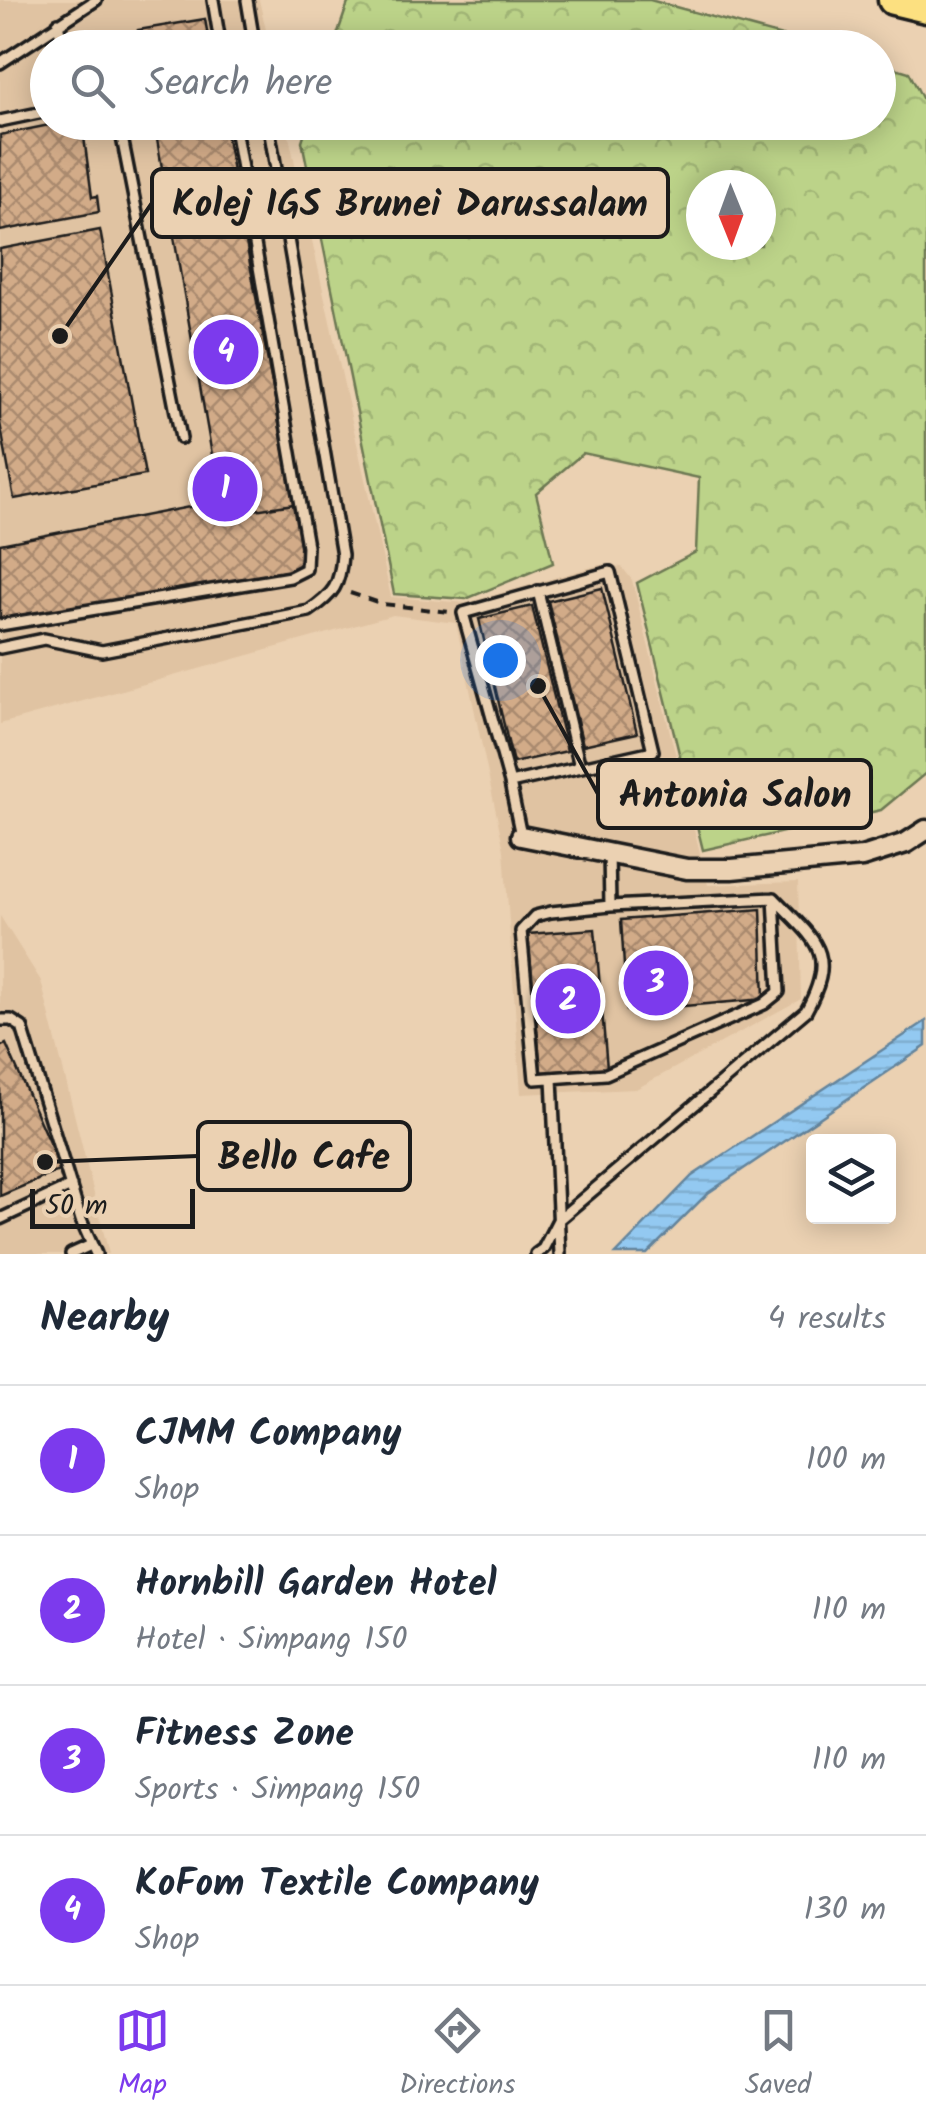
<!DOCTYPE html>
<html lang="en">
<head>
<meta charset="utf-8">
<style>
	:root { --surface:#fff; --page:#f6f6f7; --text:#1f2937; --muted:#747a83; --line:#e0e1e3; --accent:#7c3aed }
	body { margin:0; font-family:Kalam,sans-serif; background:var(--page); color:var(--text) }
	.controls { position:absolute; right:30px; bottom:30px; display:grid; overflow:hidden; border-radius:10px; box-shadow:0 5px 25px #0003 }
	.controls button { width:90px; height:90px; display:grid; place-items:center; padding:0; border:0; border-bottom:2px solid var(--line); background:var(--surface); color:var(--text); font:50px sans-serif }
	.compass { position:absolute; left:686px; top:170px; width:90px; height:90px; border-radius:50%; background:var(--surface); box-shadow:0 5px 25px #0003; rotate:179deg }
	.scale { position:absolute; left:30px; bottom:25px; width:165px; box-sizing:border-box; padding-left:10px; border:5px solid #1c1c1c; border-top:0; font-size:28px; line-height:35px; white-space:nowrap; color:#1c1c1c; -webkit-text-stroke:8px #ebd1b2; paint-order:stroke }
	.you { position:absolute; left:500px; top:660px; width:35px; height:35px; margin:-25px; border:8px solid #fff; border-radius:50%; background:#1a73e8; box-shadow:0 0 0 15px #1a73e833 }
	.badge { display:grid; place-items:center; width:65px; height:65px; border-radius:50%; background:var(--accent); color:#fff; font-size:32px; font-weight:700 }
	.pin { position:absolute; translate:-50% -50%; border:5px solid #fff; box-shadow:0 2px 10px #0006 }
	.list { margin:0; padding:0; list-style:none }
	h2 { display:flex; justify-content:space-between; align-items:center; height:130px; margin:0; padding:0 40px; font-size:42px }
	h2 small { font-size:32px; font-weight:400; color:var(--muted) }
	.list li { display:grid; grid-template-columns:65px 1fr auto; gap:30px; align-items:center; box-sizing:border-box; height:150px; padding:0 40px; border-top:2px solid var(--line) }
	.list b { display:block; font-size:38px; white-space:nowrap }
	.list p { margin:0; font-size:32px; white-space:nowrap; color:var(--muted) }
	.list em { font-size:32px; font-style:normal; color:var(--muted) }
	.icon { flex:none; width:55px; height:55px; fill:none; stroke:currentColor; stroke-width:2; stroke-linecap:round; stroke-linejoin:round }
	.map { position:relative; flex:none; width:926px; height:1254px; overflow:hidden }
	.search { position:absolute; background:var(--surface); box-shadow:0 5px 25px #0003; left:30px; right:30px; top:30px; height:110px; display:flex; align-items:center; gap:25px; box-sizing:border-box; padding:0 35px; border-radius:55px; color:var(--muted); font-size:38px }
	.sheet { height:730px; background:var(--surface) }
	nav { display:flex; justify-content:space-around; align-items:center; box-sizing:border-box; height:140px; border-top:2px solid var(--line); background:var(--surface); font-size:28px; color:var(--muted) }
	nav a { display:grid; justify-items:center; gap:5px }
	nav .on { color:var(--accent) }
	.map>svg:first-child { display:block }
	.built { fill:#e0c3a2 }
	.forest { fill:url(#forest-crowns); stroke:#6c7852; stroke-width:2.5; fill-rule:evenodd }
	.water { fill:url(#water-rules); stroke:#63849c; stroke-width:2.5 }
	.building { fill:url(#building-cross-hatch); stroke:#1c1c1c; stroke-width:2.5 }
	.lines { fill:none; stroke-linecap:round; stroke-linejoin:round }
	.lane-casing { stroke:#1c1c1c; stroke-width:16 }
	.street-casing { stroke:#1c1c1c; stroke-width:25 }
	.primary-casing { stroke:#1c1c1c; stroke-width:35 }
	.path { stroke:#1c1c1c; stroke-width:4; stroke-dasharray:10 8; stroke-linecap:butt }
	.lane { stroke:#ebd1b2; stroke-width:9 }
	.street { stroke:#ebd1b2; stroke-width:18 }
	.primary { stroke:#fce080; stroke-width:28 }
	.leader { fill:none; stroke:#1c1c1c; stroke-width:4 }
	.callout-dot { fill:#1c1c1c; stroke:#ebd1b2; stroke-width:4 }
	.callout { fill:#ebd1b2; stroke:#1c1c1c; stroke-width:4 }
	.callout-label { font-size:38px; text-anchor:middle; font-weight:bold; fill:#1c1c1c }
</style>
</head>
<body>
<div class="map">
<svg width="926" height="1254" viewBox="0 0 926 1254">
	<defs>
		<pattern id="forest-crowns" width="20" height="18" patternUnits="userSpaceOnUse" patternTransform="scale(2.5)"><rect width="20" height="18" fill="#bcd389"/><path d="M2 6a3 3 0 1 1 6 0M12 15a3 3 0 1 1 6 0" fill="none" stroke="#a1b576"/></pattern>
		<pattern id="water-rules" width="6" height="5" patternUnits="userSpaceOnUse" patternTransform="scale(2.5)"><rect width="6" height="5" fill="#93c9f1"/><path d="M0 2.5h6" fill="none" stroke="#7eacce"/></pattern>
		<pattern id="building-cross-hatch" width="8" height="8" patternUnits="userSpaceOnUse" patternTransform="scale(2.5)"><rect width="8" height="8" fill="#d2ab88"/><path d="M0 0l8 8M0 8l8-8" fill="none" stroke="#aa8a6e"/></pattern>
	</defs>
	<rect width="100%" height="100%" fill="#ebd1b2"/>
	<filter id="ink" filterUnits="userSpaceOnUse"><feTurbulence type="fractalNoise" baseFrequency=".01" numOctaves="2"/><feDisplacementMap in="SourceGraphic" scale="20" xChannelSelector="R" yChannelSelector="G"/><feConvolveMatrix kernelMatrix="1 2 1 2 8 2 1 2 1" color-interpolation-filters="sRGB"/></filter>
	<g filter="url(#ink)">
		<path class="built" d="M0 0H259L270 47 48 48V122L286 123 391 597 466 603 599 565 622 567 632 580 708 885 798 882 801 999 636 1089 521 1094 504 850 456 623 393 615 0 724Z
			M0 916 41 981 109 1254H0Z"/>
		<path class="forest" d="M355 0H650L822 47H333L348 3Z
			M879 63 909 72 926 106V773L881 810 703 850 637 583 696 552 699 478 583 453 536 493 553 563 466 599 394 594 302 141 308 122H878ZM701 185H761V245H701Z"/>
		<path class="water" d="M926 1021V1046L708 1193 647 1254H616L692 1176Z"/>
		<path class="building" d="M205 19 210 48H141L138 30Z
			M64 122H82L92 197 97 196 99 212 0 231V135Z
			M154 122H224L294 504 241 512 220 501Z
			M100 230 145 475 14 499 0 423V249Z
			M220 501 241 512 294 504 304 568 0 622V544Z
			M602 588 637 733 583 745 548 601Z
			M532 606 567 751 513 763 479 619Z
			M761 909 764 999 627 1011 621 920Z
			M595 929 607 1068 541 1072 528 934Z
			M6 1044 61 1170 0 1196V1047Z"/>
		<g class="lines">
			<defs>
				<path id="lane" d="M213 0 221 48
					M247 0 255 48
					M58 23 63 48
					M104 43 105 48
					M0 63 96 0
					M0 121 48 111
					M119 122 181 438
					M538 591 580 767
					M0 625 290 577 306 569 307 546 234 122
					M0 648 44 639 102 651 309 611C334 594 340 585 342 555L268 122
					M510 783 653 751 610 572 463 613 510 783 521 836
					M609 853 610 906
					M0 1020H11L22 1027 81 1220 96 1254
					M552 1078 560 1254
					M0 1219 71 1186
					M71 1254 91 1245
					M536 1254 543 1249 558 1220 806 1011C839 952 814 940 774 898L610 906 551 912 535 916 521 931 535 1079 606 1074 764 1004 779 992 774 898"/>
				<path id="street" d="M521 836 687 869H732L862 857 906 843 926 830"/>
				<path id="primary" d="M893 0 926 8"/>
			</defs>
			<use href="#lane" class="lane-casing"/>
			<use href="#street" class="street-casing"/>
			<use href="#primary" class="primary-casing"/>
			<path class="path" d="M350 593 383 604 449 612"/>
			<use href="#lane" class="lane"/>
			<use href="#street" class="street"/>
			<use href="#primary" class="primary"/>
		</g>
	</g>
	<path class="leader" d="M60 336L152 203M538 686L598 794M45 1162L198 1156"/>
	<g class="callout-dot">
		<circle cx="60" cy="336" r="10"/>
		<circle cx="538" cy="686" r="10"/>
		<circle cx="45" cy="1162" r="10"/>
	</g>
	<g class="callout">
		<rect x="152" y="169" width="516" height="68" rx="10"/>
		<rect x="598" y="760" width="273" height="68" rx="10"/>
		<rect x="198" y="1122" width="212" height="68" rx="10"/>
	</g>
	<g class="callout-label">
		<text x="410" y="216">Kolej IGS Brunei Darussalam</text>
		<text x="735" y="807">Antonia Salon</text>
		<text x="304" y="1169">Bello Cafe</text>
	</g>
</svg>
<div class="controls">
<button><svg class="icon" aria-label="layers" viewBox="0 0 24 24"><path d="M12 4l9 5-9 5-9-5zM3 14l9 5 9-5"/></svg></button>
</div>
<svg class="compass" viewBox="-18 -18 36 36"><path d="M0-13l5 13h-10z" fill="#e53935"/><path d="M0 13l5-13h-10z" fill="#747a83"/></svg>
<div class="scale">50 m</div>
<div class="you"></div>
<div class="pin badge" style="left:225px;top:489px">1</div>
<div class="pin badge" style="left:568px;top:1001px">2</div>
<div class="pin badge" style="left:656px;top:983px">3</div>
<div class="pin badge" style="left:226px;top:352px">4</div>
<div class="search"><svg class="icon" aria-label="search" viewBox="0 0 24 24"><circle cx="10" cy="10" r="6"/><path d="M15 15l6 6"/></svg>Search here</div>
</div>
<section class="sheet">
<h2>Nearby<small>4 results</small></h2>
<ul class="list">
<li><span class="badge">1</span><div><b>CJMM Company</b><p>Shop</p></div><em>100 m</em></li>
<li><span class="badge">2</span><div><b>Hornbill Garden Hotel</b><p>Hotel · Simpang 150</p></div><em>110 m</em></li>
<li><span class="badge">3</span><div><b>Fitness Zone</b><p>Sports · Simpang 150</p></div><em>110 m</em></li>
<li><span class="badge">4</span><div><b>KoFom Textile Company</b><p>Shop</p></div><em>130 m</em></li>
</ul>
</section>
<nav>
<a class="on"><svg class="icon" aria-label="map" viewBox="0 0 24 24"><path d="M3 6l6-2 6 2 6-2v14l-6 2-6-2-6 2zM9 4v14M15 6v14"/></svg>Map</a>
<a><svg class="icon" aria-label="directions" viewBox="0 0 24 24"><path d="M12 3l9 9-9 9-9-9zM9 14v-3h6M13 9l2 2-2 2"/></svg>Directions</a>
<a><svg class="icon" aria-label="saved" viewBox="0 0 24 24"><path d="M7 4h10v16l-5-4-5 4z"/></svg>Saved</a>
</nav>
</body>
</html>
